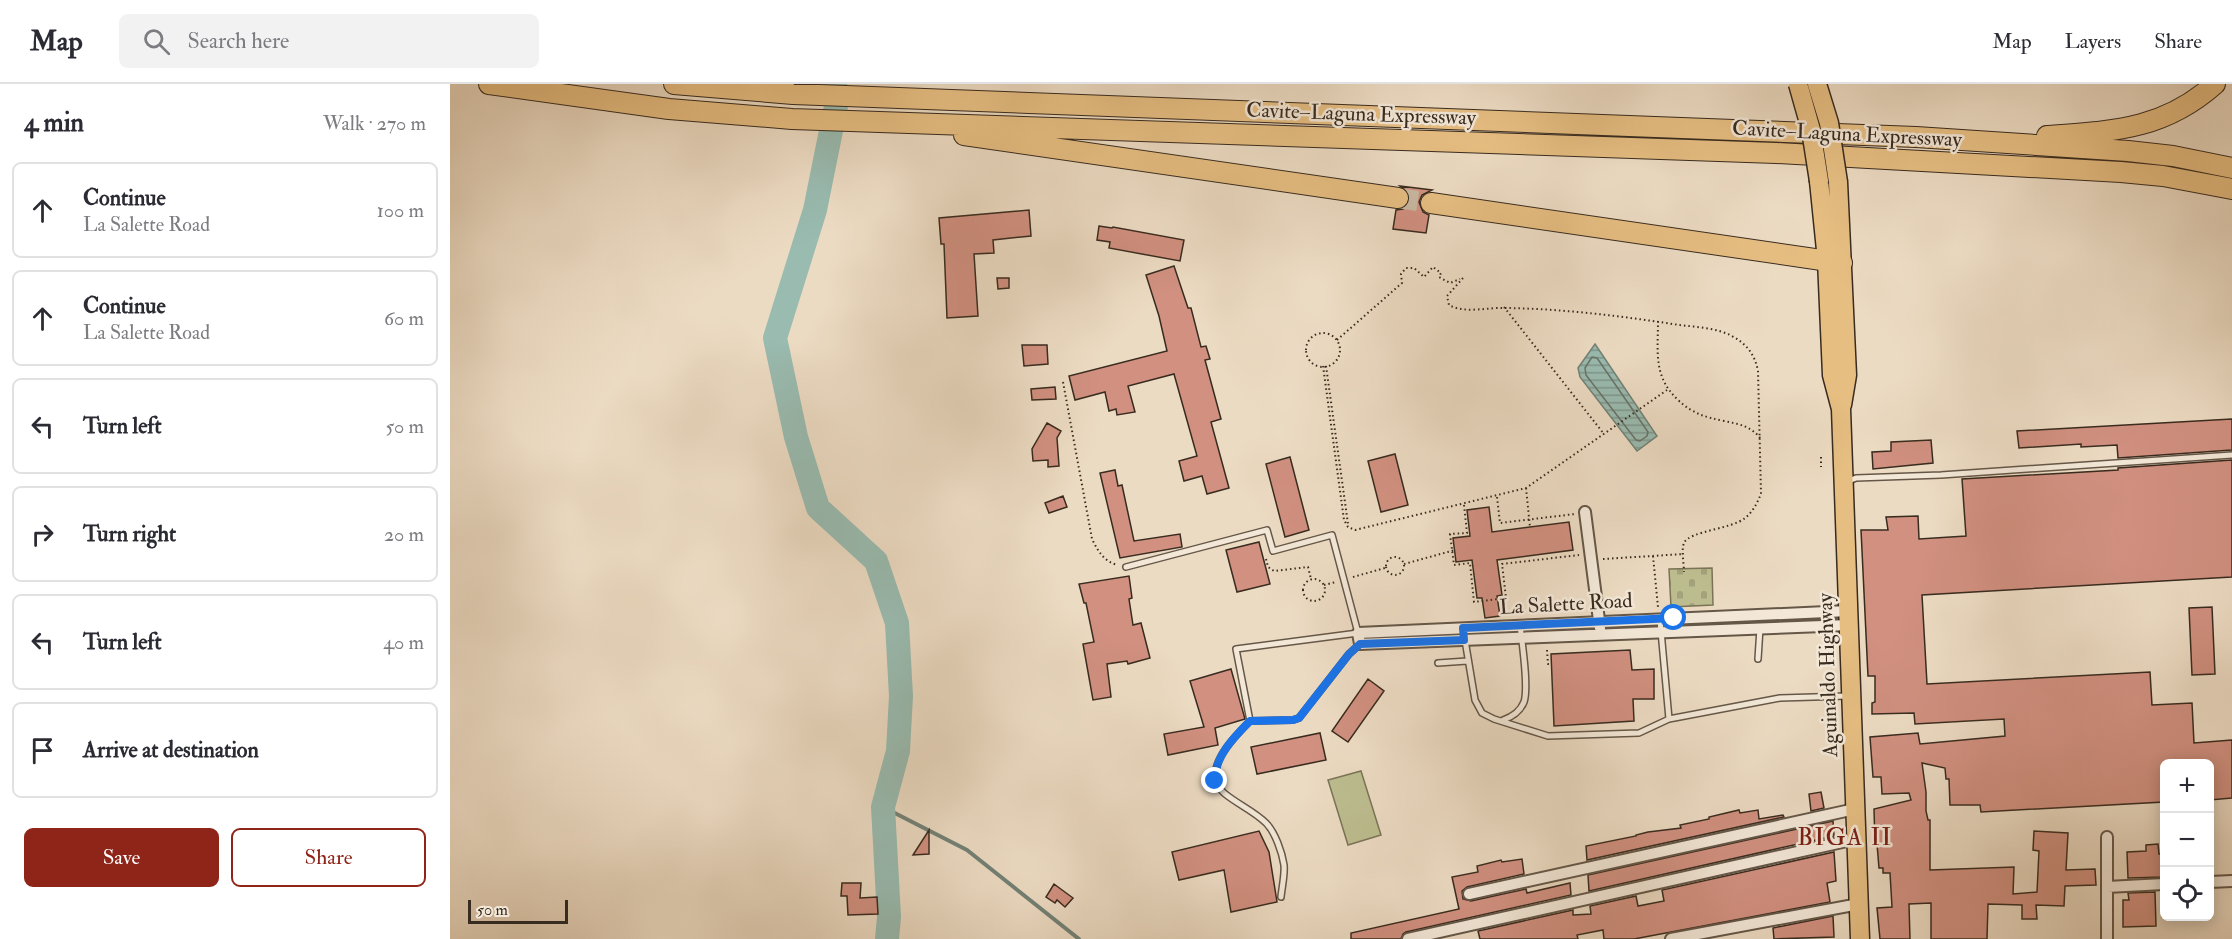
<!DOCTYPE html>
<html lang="en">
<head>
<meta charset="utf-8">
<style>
	:root { --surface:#fff; --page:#f2f2f3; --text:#2b2b33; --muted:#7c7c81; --line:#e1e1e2; --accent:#8f2418 }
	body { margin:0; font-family:"IM FELL Double Pica",serif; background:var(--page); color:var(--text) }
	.controls { position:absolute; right:18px; bottom:18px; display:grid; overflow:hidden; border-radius:9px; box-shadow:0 3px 15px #0003 }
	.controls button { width:54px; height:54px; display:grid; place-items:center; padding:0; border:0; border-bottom:2px solid var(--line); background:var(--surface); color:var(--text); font:30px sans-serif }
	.scale { position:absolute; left:18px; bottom:15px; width:100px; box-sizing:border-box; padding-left:6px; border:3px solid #382b1f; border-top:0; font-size:16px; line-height:21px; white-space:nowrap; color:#382b1f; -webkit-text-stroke:4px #f3e8d8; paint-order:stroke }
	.stop { position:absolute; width:18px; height:18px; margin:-14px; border:4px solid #1a73e8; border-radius:50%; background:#fff }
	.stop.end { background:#1a73e8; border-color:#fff; box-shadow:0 2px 6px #0008 }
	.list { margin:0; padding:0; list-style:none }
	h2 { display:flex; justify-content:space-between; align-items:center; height:78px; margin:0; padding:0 24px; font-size:26px }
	h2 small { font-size:20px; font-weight:400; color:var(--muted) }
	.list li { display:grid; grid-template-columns:39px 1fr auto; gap:18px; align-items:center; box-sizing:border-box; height:96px; margin:0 12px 12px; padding:0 12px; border:2px solid var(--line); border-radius:9px }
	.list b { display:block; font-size:22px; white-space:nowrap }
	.list p { margin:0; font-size:20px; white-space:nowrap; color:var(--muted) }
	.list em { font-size:20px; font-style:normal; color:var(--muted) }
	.actions { display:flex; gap:12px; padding:18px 24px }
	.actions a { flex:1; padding:14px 0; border:2px solid var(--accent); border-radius:9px; text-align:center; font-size:21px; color:var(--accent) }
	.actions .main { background:var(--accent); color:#fff }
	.icon { flex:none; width:33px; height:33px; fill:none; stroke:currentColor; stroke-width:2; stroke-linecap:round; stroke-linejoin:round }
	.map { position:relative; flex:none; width:1782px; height:855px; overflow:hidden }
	header { display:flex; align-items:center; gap:36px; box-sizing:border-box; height:84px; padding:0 30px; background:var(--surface); border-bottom:2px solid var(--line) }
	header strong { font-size:28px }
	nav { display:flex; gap:33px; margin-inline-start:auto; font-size:21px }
	.search { width:420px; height:54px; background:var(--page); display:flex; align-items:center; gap:15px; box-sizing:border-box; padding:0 21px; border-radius:9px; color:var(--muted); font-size:22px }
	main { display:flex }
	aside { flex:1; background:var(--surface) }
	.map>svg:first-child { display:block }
	.cemetery { fill:url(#cemetery-stones); stroke:#7a7458; stroke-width:1.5 }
	.pitch { fill:#bdbe90; stroke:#7a7458; stroke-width:1.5 }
	.water { fill:url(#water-rules); stroke:#728176; stroke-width:1.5 }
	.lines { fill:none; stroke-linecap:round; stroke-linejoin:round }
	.shore { stroke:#687368; stroke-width:1.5 }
	.stream { stroke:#728176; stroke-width:4 }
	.river { stroke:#99bbb0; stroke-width:24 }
	.building { fill:#d19080; stroke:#382b1f; stroke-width:1.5 }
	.highway-tunnel { stroke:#c8b8a2; stroke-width:20; stroke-dasharray:20 10; stroke-linecap:butt }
	.lane-casing { stroke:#655748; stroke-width:8 }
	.street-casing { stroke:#655748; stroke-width:14 }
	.primary-casing { stroke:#382b1f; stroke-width:21 }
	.highway-casing { stroke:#382b1f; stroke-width:22 }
	.path { stroke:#382b1f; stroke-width:2; stroke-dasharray:1.5 3; stroke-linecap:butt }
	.lane { stroke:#f3e8d8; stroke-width:5 }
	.street { stroke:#f3e8d8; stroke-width:10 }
	.primary { stroke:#e6be82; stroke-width:18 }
	.highway { stroke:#e6be82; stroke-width:20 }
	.primary-bridge-casing { stroke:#382b1f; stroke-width:21; stroke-linecap:butt }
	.primary-bridge { stroke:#e6be82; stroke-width:18 }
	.route { stroke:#1a73e8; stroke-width:8 }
	.labels { text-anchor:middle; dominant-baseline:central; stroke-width:5; stroke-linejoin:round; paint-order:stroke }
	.street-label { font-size:21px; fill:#382b1f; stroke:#f3e8d8 }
	.quarter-label { font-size:24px; letter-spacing:1.5px; fill:#7a1f14; stroke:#f3e8d8 }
</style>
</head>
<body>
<header>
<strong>Map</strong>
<div class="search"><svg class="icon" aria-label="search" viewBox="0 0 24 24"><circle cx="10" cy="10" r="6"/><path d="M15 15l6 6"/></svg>Search here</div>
<nav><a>Map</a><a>Layers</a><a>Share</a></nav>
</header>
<main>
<aside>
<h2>4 min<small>Walk · 270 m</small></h2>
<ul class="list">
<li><svg class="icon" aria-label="ahead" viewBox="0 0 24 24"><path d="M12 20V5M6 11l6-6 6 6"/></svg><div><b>Continue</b><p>La Salette Road</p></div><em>100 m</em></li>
<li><svg class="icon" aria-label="ahead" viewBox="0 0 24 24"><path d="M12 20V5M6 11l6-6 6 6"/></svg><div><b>Continue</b><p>La Salette Road</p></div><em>60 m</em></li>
<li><svg class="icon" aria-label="left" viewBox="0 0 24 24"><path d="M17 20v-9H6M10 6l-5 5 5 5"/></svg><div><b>Turn left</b></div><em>50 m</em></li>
<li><svg class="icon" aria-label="right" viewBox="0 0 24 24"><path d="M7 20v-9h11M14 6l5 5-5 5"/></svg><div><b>Turn right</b></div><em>20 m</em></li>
<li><svg class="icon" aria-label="left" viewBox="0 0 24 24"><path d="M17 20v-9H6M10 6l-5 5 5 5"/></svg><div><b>Turn left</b></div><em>40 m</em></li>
<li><svg class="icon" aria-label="arrive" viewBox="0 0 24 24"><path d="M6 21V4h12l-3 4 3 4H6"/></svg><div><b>Arrive at destination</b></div></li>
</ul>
<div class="actions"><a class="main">Save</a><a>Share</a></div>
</aside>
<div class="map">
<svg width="1782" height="855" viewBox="0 0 1782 855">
	<defs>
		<pattern id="cemetery-stones" width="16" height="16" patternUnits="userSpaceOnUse" patternTransform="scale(1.5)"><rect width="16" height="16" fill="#bdbe90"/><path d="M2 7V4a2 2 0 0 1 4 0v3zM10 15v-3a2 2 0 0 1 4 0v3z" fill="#a3a37c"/></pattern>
		<pattern id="water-rules" width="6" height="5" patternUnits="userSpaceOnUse" patternTransform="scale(1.5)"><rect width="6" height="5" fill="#99bbb0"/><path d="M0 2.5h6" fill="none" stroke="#7e988f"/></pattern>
	</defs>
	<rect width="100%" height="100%" fill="#ecdbc3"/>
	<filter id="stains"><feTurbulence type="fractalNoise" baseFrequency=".00333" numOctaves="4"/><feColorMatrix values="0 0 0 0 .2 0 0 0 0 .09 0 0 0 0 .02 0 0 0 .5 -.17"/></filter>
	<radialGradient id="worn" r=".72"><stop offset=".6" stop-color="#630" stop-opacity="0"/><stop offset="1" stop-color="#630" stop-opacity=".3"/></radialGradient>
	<path class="cemetery" d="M1262 484 1263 521 1221 523 1219 485Z"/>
	<path class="pitch" d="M911 687 931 751 898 761 878 696Z"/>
	<path class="water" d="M1145 260 1207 352 1187 367 1130 293 1128 284Z"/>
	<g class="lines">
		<path class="shore" d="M1142 273 1147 274 1198 348 1197 352 1190 357 1186 356 1136 291 1135 284Z"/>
		<path class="stream" d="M433 723 517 766 629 855"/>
		<path class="river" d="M385 0 387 17 365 126 325 254 346 353 368 424 426 477 447 539 451 612 448 667 433 723 439 833 437 855"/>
	</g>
	<path class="building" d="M950 102 982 106 972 111 969 118 973 128 979 131 976 149 943 145 946 126 953 125 960 116 959 109Z
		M579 126 581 152 543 156 544 169 524 170 528 232 497 234 494 160H491L489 134Z
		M649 142 662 144 663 143 734 156 730 177 659 164 660 158 647 156Z
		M724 182 738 224H741L751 263 756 262 760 275 755 276 771 335 761 338 779 404 757 410 752 392 734 397 729 377 747 372 724 290 678 302 685 328 667 331 666 325 659 327 655 308 625 316 619 292 717 267 709 232 696 191Z
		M547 194H559V204L548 205Z
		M572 261H597L598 280 574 282Z
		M605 303 606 315 582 316 581 305Z
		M1782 335V366L1668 374 1667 361 1631 363V360L1569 364 1567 347Z
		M597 339 611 347 607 354 609 382 598 383V376L583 377 582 365Z
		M1481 356 1483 379 1423 385 1422 368 1441 367V358Z
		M945 370 958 421 931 428 918 377Z
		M840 373 859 446 835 453 816 380Z
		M1782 376V493L1472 511 1477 600 1700 588 1702 621 1742 619 1744 659 1782 656V714L1760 716V680H1714V718L1531 728 1530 721H1500L1499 695H1496L1495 684 1472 679 1476 708V727L1478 736H1480V786L1564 783 1563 810 1587 808 1589 767 1583 766 1584 747 1618 749 1616 786 1645 785 1646 801 1615 802 1614 822 1586 821 1587 835H1572V821L1538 820 1537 855H1481V819L1459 820 1460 855H1430L1427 824 1442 823 1440 789H1433V784H1429L1427 760H1425L1424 725 1461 716 1459 709 1432 710 1431 693H1423L1420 653 1468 649 1470 660 1555 652 1554 635 1465 640 1464 629 1422 630V619L1425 618V592H1418L1411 446H1438L1436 433 1468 432 1469 455 1516 452 1512 395 1668 386V384Z
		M665 386 668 402 672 401 684 457 730 450 732 463 670 474 650 389Z
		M613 412 617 423 599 429 595 419Z
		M1039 423 1042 448 1119 438 1123 466 1047 476 1052 511 1047 512 1050 532 1035 534 1032 514H1027L1022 476 1006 478 1003 454 1020 452 1017 426Z
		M809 458 820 500 787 508 776 466Z
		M679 492 682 514 679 515 683 541 691 539 700 574 678 580 677 577 657 580 661 613 643 616 633 560 644 558 636 519H634L629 500Z
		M1762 523 1765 590 1742 591 1739 524Z
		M1180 566 1182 586 1204 585V615H1183L1184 637 1104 642 1101 570Z
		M781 585 795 635 765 644 768 661 718 671 714 650 754 643 740 597Z
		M918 595 934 607 898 658 882 647Z
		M870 649 876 676 807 690 801 663Z
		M1371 708 1374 724 1361 727 1359 710Z
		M1289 726 1290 729 1308 726 1309 735 1333 731 1334 733 1137 776 1136 762 1186 752V751L1198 748 1231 744 1230 741 1259 735V733Z
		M1383 737 1384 752 1139 807 1138 791Z
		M479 746V770L463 771Z
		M809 747 819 768 827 818 781 828 774 786 729 796 722 768Z
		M1708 760 1709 770H1714V793L1678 794 1677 768 1696 767V761Z
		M1384 768 1386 797 1377 799 1380 818 1184 855H1154L1153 846 1127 851 1128 855H1030L1028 847 1123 826V831L1141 830 1140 822 1186 812 1188 822 1214 817 1212 806Z
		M1072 775 1074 790 1017 803 1012 807 1013 815 1021 817 1076 805 1077 809 1120 799 1121 811 956 848 953 850 951 855H901V849L1009 825 1002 793 1028 788 1027 782 1051 776 1052 778Z
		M392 799H411L410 814 427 813 428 830 398 831 397 812H391Z
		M604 800 623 814 615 823 607 816 605 819 596 813Z
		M1705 808 1706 842 1673 843V816H1679L1678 809Z
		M1383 832 1384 853 1324 855 1323 844Z"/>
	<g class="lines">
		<path class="highway-tunnel" d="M948 114 981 119"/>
		<defs>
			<path id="lane" d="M1396 398 1406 394 1491 391 1782 371
				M676 483 817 446 823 467 882 451 908 549 786 565 800 637 843 636 849 634 899 570 910 560
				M1210 536 1219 635
				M1013 544 1025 616 1032 629 1044 635 1098 652 1189 649 1219 635 1330 614 1397 612
				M1308 575 1310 544
				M988 579 1017 577
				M1053 636C1062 633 1070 628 1074 618 1079 603 1072 559 1070 541
				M800 637C784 653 749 688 774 709 787 720 804 727 816 739 825 748 832 768 834 781 835 790 832 803 831 813"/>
			<path id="street" d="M1135 428 1150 544
				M1398 527 908 549 910 560 1399 541
				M1657 753V855
				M1760 798 1782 797
				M1657 803 1714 800
				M1019 810 1405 725
				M958 855 1406 755
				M1221 855 1409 820"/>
			<path id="primary" d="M1369 97 1377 176 1382 291 1391 325 1410 855
				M1388 98 1397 291 1392 321"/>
			<path id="highway" d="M39 0 219 25 342 35 1326 69 1671 88 1713 92 1782 105
				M224 0 343 10 1466 53 1678 67 1723 72 1782 84
				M514 51 948 114
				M1597 52C1664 47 1713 46 1765 0
				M981 119 1392 179"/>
		</defs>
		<use href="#lane" class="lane-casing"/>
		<use href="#street" class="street-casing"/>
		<use href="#primary" class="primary-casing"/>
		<use href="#highway" class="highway-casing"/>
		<path class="path" d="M1013 194 997 212 999 221C1015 230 1038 223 1057 224 1114 225 1172 232 1229 241 1247 243 1267 244 1282 252 1297 260 1305 271 1308 287L1311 410C1307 419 1303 428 1295 434 1282 445 1239 447 1234 459 1231 466 1234 480 1234 488
			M1054 223 1154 350
			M1208 237C1208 269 1203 292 1228 316 1243 330 1255 333 1274 337 1289 340 1301 342 1311 355
			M856 266a17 17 0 1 1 34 0a17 17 0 1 1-34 0Z
			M887 256 952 199 951 190 956 184H964L974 193 983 183 991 189 989 193 1000 199 1010 195
			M873 282 894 436 898 443 905 446 1076 404 1217 306
			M876 282 898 440
			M613 298 642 455C648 467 654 478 668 481
			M1371 373V383
			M1076 404 1080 443
			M1047 413 1050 439 1125 430
			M1014 421 1017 449 1000 450 1004 481 1020 479 1024 518 1056 514 1052 480 1129 471
			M1203 472 1208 523
			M936 482a9 9 0 1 1 18 0a9 9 0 1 1-18 0Z
			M816 475 818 483 824 487 858 483 861 495
			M1153 475 1234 470
			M954 480 1005 466
			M903 493 935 484
			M853 506a11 11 0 1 1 22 0a11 11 0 1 1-22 0Z
			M874 501 886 498
			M1097 566 1098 580H1101"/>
		<use href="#lane" class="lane"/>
		<use href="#street" class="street"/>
		<use href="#primary" class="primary"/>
		<use href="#highway" class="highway"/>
		<defs>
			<path id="primary-bridge" d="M1348 0 1361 46 1369 97
				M1367 0 1379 39 1388 98"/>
		</defs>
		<use href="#primary-bridge" class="primary-bridge-casing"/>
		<use href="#primary-bridge" class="primary-bridge"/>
	</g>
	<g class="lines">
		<path class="route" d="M765 697C764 673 784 653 800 637L843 636 849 634 899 570 910 560 1014 556 1013 544 1224 534"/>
	</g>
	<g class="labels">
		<g class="street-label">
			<text transform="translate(911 30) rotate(2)">Cavite–Laguna Expressway</text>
			<text transform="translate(1397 50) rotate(3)">Cavite–Laguna Expressway</text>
			<text transform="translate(1116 520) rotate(-3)">La Salette Road</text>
			<text transform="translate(1378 591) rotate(-92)">Aguinaldo Highway</text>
		</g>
		<g class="quarter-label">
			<text x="1395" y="753">BIGA II</text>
		</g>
	</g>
	<rect width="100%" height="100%" filter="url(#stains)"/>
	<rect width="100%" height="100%" fill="url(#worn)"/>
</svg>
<div class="controls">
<button>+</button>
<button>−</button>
<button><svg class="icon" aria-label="locate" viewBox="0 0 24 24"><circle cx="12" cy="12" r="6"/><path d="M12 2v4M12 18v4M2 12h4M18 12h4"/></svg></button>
</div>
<div class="scale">50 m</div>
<div class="stop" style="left:1224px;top:534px"></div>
<div class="stop end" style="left:765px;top:697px"></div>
</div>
</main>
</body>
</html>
